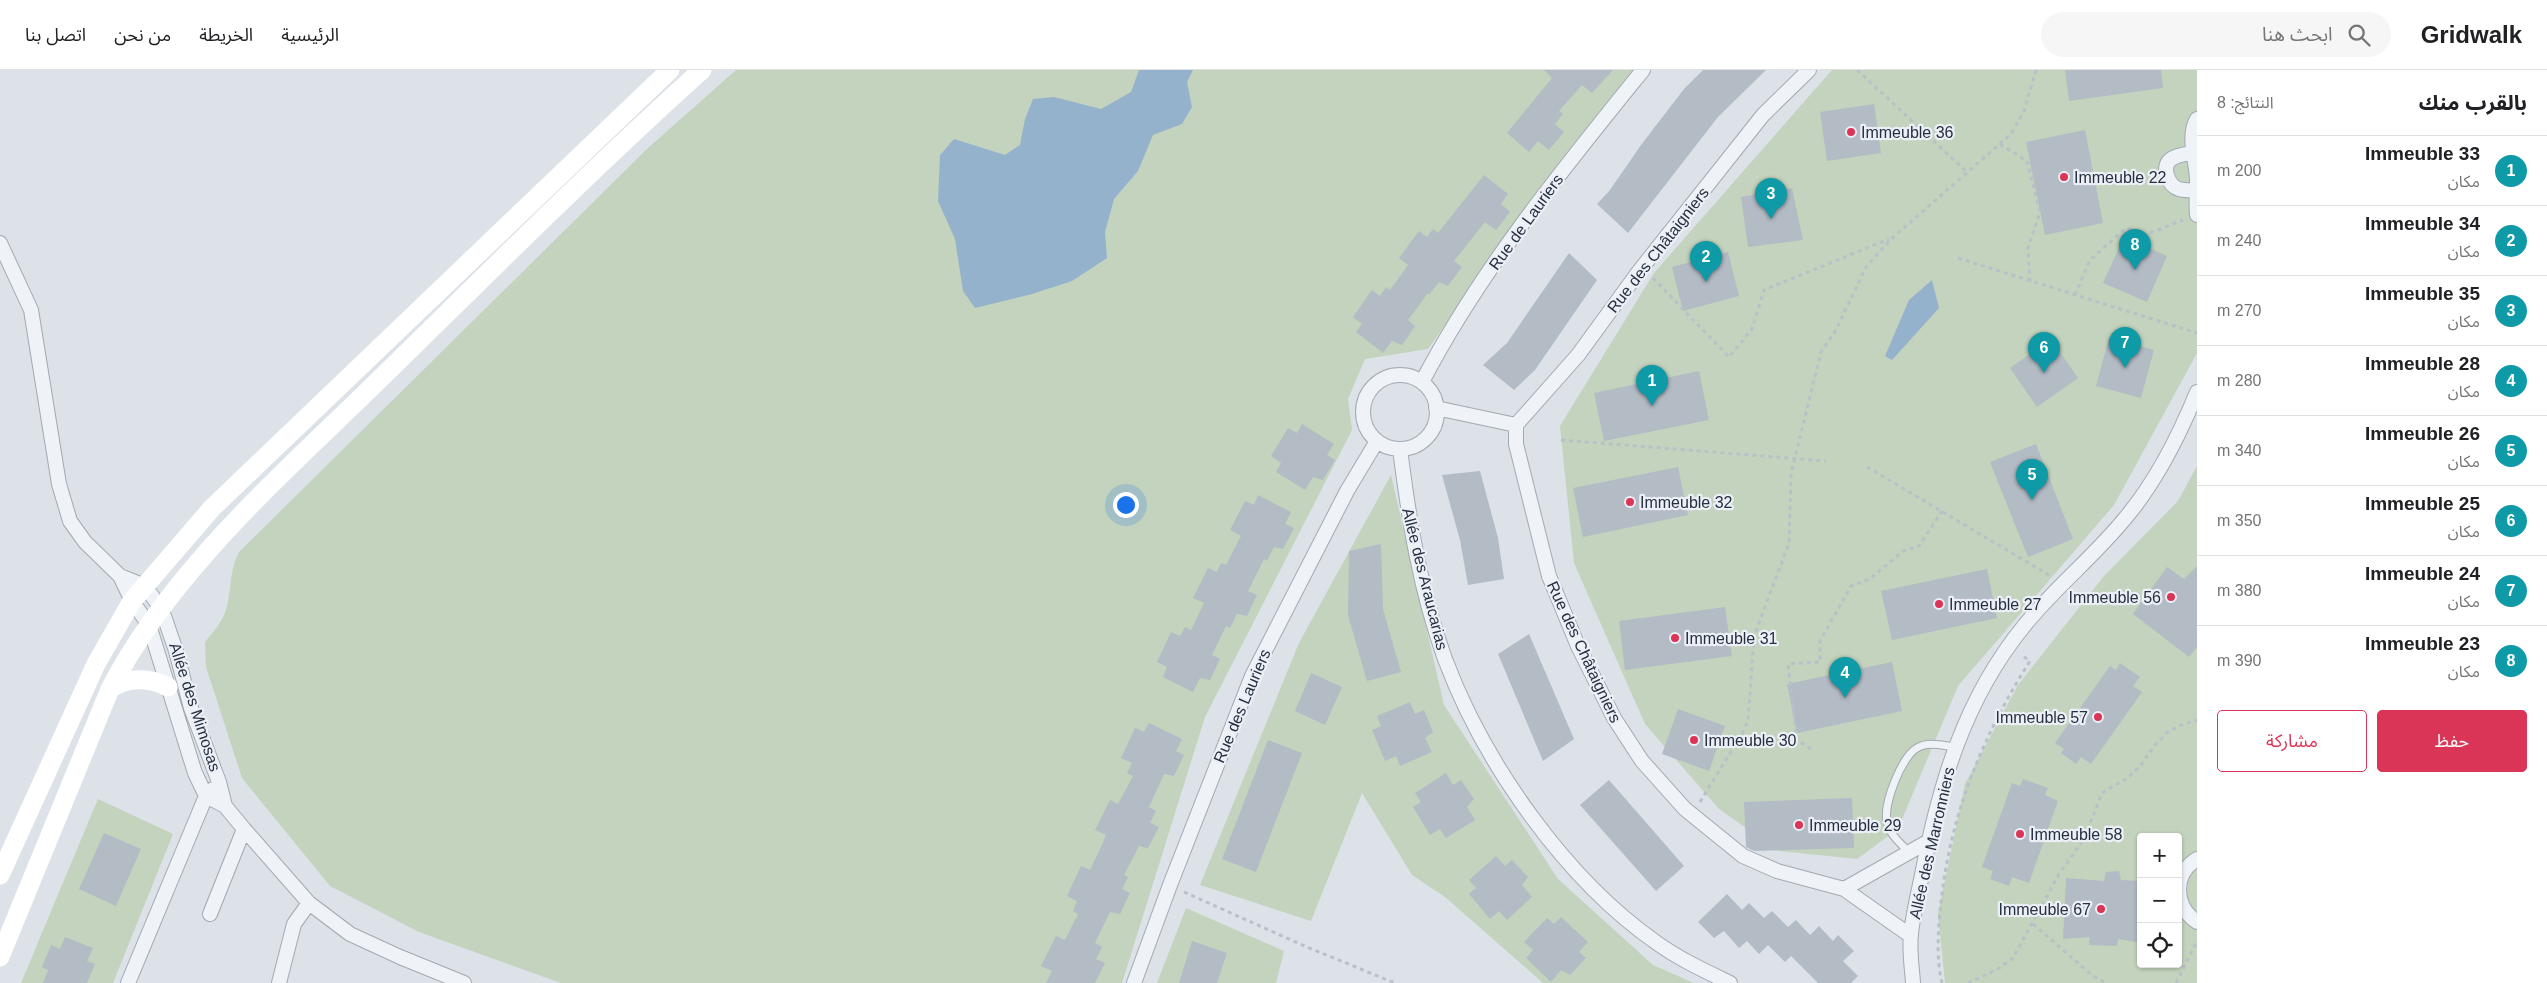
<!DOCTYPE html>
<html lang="ar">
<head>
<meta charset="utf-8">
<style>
	:root { --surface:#fff; --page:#f6f6f6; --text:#202124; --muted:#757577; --line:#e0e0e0; --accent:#da3556 }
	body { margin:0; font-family:Arial,"Noto Sans Arabic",sans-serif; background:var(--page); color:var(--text); direction:rtl }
	.controls { position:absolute; right:15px; bottom:15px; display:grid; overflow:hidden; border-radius:5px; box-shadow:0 1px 4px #0004 }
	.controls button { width:45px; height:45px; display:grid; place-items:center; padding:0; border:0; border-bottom:1px solid var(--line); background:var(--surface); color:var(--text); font:25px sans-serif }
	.you { position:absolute; left:1125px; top:434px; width:18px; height:18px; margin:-12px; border:4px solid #fff; border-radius:50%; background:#1a73e8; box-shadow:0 0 0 8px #1a73e833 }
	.badge { display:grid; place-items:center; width:32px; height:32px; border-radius:50%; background:var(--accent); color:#fff; font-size:16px; font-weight:700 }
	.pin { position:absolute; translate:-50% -41px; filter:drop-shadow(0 1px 2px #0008) }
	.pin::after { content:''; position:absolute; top:26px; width:18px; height:15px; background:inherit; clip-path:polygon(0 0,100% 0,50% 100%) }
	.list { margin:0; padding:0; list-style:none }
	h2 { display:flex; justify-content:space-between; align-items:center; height:65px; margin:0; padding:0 20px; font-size:21px }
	h2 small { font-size:16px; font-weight:400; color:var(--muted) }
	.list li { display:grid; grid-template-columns:32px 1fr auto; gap:15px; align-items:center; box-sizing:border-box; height:70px; padding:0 20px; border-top:1px solid var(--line) }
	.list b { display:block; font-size:19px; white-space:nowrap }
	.list p { margin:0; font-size:16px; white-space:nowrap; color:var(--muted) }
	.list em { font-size:16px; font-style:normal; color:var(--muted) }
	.actions { display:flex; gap:10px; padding:15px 20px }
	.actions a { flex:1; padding:11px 0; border:1px solid var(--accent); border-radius:5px; text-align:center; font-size:18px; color:var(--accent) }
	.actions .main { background:var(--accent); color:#fff }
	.icon { flex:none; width:28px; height:28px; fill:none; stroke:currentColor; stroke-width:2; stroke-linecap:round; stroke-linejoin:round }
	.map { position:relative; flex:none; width:2197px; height:913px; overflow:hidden; direction:ltr }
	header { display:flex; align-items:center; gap:30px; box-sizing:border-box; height:70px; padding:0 25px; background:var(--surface); border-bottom:1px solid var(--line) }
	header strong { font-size:24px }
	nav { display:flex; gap:28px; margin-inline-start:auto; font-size:18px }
	.search { width:350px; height:45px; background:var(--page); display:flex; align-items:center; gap:12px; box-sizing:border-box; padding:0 18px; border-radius:28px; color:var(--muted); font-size:19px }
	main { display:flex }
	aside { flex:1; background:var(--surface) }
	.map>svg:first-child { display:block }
	.green { fill:#c3d3bd; fill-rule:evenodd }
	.water { fill:#94b2cc }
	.building { fill:#b3bbc5 }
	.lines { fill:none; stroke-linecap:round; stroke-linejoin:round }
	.lane-casing { stroke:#a1a9b2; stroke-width:9 }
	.street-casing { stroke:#a1a9b2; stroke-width:16 }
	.path { stroke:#bac0c7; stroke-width:3; stroke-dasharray:4 4; stroke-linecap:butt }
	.lane { stroke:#eff2f6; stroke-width:7 }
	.street { stroke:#eff2f6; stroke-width:14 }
	.secondary { stroke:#fff; stroke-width:19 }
	.poi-dot { fill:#da3556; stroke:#ecf0f6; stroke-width:2 }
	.labels { text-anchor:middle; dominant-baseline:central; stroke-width:4.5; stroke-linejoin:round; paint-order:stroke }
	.poi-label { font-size:16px; fill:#253040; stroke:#ecf0f6; text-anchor:start }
	.street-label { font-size:16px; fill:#253040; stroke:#ecf0f6 }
</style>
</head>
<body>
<header>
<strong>Gridwalk</strong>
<div class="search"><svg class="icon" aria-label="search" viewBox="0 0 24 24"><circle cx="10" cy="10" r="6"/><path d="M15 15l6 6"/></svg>ابحث هنا</div>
<nav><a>الرئيسية</a><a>الخريطة</a><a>من نحن</a><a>اتصل بنا</a></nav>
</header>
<main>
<aside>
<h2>بالقرب منك<small>النتائج: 8</small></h2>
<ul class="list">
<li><span class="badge" style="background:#0f9aa8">1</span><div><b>Immeuble 33</b><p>مكان</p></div><em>200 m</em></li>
<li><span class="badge" style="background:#0f9aa8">2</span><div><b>Immeuble 34</b><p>مكان</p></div><em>240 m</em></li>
<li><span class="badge" style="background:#0f9aa8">3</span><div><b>Immeuble 35</b><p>مكان</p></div><em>270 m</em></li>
<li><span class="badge" style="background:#0f9aa8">4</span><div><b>Immeuble 28</b><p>مكان</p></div><em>280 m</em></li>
<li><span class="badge" style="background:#0f9aa8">5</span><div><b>Immeuble 26</b><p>مكان</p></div><em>340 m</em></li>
<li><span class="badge" style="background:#0f9aa8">6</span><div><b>Immeuble 25</b><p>مكان</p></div><em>350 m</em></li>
<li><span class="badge" style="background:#0f9aa8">7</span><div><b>Immeuble 24</b><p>مكان</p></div><em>380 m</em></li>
<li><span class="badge" style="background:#0f9aa8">8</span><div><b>Immeuble 23</b><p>مكان</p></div><em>390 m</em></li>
</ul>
<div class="actions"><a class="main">حفظ</a><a>مشاركة</a></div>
</aside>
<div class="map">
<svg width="2197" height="913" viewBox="0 0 2197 913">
	<rect width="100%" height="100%" fill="#dce2e8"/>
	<path class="green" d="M736 0H1639L1533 130 1428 279 1365 289 1348 329 1352 360 1205 647 1122 913H561L419 862 330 816 242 708 206 597 205 572C214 561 224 550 227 536 232 515 229 503 239 482L648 78Z
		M1832 0H2197V283L2114 435 1958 616 1898 759 1857 789 1779 781 1719 739 1645 654 1574 493 1560 356 1654 203Z
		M2197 396V913H1945L1938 844 1965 714 2018 615 2104 506 2178 431ZM2141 767H2178V894H2141Z
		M1391 405 1444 635 1558 809 1653 895 1694 913H1543L1445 827 1412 805 1362 723 1311 851 1200 815 1299 573Z
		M98 729 173 764 113 913H21Z
		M1186 838 1284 881 1276 913H1157Z"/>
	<path class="water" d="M1139 0H1193L1187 12 1192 37 1182 54 1153 65 1138 101 1114 129 1105 162 1107 188 1072 211 1032 224 975 238 963 221 955 169 938 131 940 85 954 69 1005 85 1020 75 1025 49 1033 29 1054 27 1101 39 1131 22Z
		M1932 210 1939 238 1892 290 1885 286 1909 230Z"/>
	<path class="building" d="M1544 0H1613L1592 23 1582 15 1559 41 1563 44 1555 54 1564 62 1549 80 1538 71 1529 82 1507 63 1552 8Z
		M1703 0H1766L1718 47 1628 163 1597 134 1610 120 1641 75 1684 19Z
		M2065 0H2161L2163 18 2069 31Z
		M1874 34 1881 83 1827 91 1820 42Z
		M2085 60 2103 153 2045 165 2026 72Z
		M1484 105 1508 124 1501 134 1510 142 1496 160 1485 152 1454 191 1462 197 1448 216 1439 212 1429 225 1428 223 1408 250 1415 256 1402 275 1392 271 1383 283 1356 262 1362 254 1353 247 1372 220 1380 226 1386 217 1390 220 1408 195 1399 188 1419 161 1427 167 1433 159 1438 163Z
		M1792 118 1803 170 1748 177 1741 127Z
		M2124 167 2167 186 2147 232 2103 213Z
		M1728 182 1739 226 1683 241 1672 197Z
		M1569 183 1597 210 1535 300 1514 320 1483 295 1507 273Z
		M2109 268 2154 280 2141 328 2096 316Z
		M2051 269 2078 308 2037 337 2010 298Z
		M1699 301 1709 350 1604 371 1594 323Z
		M1302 354 1334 374 1327 385 1335 390 1323 410 1313 407 1305 420 1276 402 1281 393 1271 386 1288 358 1297 363Z
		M2036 374 2073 469 2028 487 1990 392Z
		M1678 397 1688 445 1583 467 1573 418Z
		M1480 401 1498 468 1504 509 1468 515 1460 470 1442 405Z
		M1258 425 1291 442 1285 454 1294 458 1283 479 1274 477 1267 491 1264 489 1248 521 1257 525 1247 546 1237 544 1230 558 1226 556 1212 585 1220 589 1210 610 1200 608 1193 622 1163 607 1167 597 1157 592 1171 562 1180 566 1185 557 1191 560 1204 533 1193 528 1208 498 1217 502 1221 493 1226 495 1241 466 1230 460 1245 431 1254 435Z
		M1381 474 1383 539 1401 602 1367 611 1348 545 1349 481Z
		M2197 496V577L2189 587 2133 544 2167 497 2184 509Z
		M1987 499 1997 548 1892 570 1881 521Z
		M1725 537 1732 586 1625 600 1619 551Z
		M1529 564 1574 669 1543 691 1498 584Z
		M1892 592 1902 641 1797 663 1787 614Z
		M2120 593 2140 607 2133 616 2142 622 2091 694 2081 687 2076 694 2061 683 2064 679 2055 673 2110 596 2116 600Z
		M1311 603 1342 617 1325 655 1295 641Z
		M1410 632 1415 644 1424 640 1433 662 1425 668 1432 682 1400 696 1396 686 1385 691 1372 660 1381 656 1377 646Z
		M1678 639 1725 656 1709 701 1662 684Z
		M1149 653 1182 669 1176 681 1184 685 1174 706 1164 704 1149 737 1156 741 1150 753 1159 757 1148 778 1139 776 1124 805 1128 807 1122 819 1130 823 1120 844 1110 842 1095 873 1102 877 1096 889 1105 893 1095 913H1046L1052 901 1041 896 1056 866 1065 870 1078 844 1073 841 1077 831 1067 826 1081 796 1090 800 1102 775 1106 765 1095 760 1110 730 1118 734 1133 706 1127 703 1132 693 1121 688 1135 658 1144 662Z
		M1268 670 1302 683 1256 802 1222 789Z
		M1446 703 1453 715 1461 710 1474 729 1467 737 1475 750 1446 768 1440 759 1430 765 1413 737 1421 732 1415 723Z
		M2023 709 2048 718 2045 725 2058 731 2029 813 2012 807 2009 816 1990 809 1993 801 1982 797 2012 713 2020 716Z
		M1609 710 1684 796 1656 821 1580 735Z
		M1852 728 1854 778 1754 781 1746 777 1744 732Z
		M104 763 141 779 116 836 79 819Z
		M1496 786 1505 796 1512 790 1528 807 1522 815 1532 827 1507 850 1499 841 1490 849 1469 824 1476 818 1469 810Z
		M2119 801 2121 810 2140 811 2137 872 2118 869 2117 876 2089 875 2090 867 2063 869 2066 808 2104 811 2106 802Z
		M1727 824 1742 840 1749 833 1764 848 1772 841 1788 857 1796 850 1810 865 1819 856 1833 871 1838 865 1854 881 1843 891 1858 906 1851 913H1818L1791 886 1785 892 1768 875 1759 884 1747 871 1739 878 1724 861 1714 868 1698 852Z
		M1561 847 1588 872 1579 882 1586 888 1570 905 1561 900 1551 912 1526 888 1533 880 1524 872 1547 848 1554 854Z
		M65 867 93 878 87 891 95 894 87 913H43L48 900 42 897 51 875 60 879Z
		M1192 871 1227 883 1217 913H1179Z"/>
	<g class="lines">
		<defs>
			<path id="lane" d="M1909 782C1900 773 1889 764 1887 751 1883 734 1902 686 1917 678 1929 671 1943 676 1955 677"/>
			<path id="street" d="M1809 0 1763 45 1640 200 1578 285 1516 355V374L1549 506 1578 576 1614 648 1642 691 1685 739 1743 786 1777 801 1844 819 1911 866
				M2197 49C2187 66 2196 90 2197 109 2197 121 2196 133 2197 145
				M2192 83C2185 84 2176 85 2170 90 2161 98 2169 116 2179 119 2184 121 2191 120 2195 120
				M0 173 31 240 59 414 70 451 85 472 120 506 132 531 149 555 195 703 206 726 225 736
				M1363 342a37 37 0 1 1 74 0a37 37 0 1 1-74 0Z
				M1422 312C1481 199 1563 99 1643 0
				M1436 338 1516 355
				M1400 379C1409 450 1420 520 1445 589 1484 693 1565 809 1657 873 1679 889 1705 901 1730 913
				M120 506 145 516 162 540 176 581 191 638 219 712 225 736 244 759 309 833 350 864 400 887 464 913
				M2197 789C2172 804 2174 837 2197 852
				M1844 819 1929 771
				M210 844 244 759
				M128 913 206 726 213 719
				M279 913 294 854 309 833
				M1134 913 1170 815 1252 606 1347 421 1377 371
				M1913 913C1912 897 1909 880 1911 864 1913 844 1918 824 1922 805 1939 715 1965 628 2024 556 2055 517 2095 486 2127 446 2157 410 2179 366 2197 322"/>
		</defs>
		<use href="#lane" class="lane-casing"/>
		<use href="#street" class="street-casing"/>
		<path class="path" d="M1857 0 1967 102
			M2000 74 2027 91 2040 142 2028 178 2030 211
			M1958 188 2197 263
			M1653 208 1729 287 1752 259 1764 220 1889 169
			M2075 225 2090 190 2126 158 2145 165 2183 150
			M1561 370 1826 391
			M1867 397 2049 505
			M1811 679 1797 670 1788 594 1820 592V571L1851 516 1870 509 1903 481 1919 476 1942 441
			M1700 732 1743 662 1748 651 1754 566 1789 473 1791 404 1821 282 1836 260 1866 197 1889 171 2011 64 2024 41 2036 0
			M1184 822 1309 878 1395 913
			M2033 854 2093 906 2107 913
			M1942 913C1936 888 1938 859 1941 833 1950 745 1983 665 2030 591L2021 585
			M1968 913 1998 899 2013 888 2059 804 2084 769 2102 723 2129 707 2140 696 2155 675 2169 661 2181 655 2197 650
			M2176 913 2197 871"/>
		<use href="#lane" class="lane"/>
		<use href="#street" class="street"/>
		<path class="secondary" d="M110 619C127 607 149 607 168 617
			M0 805 96 594 132 531 212 438 670 0
			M0 887 110 619C172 499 285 402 381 308 487 204 592 99 702 0"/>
	</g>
	<g class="poi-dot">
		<circle cx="1851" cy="62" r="5"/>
		<circle cx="2064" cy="107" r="5"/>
		<circle cx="1630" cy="432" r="5"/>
		<circle cx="2171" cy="527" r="5"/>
		<circle cx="1939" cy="534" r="5"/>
		<circle cx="1675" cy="568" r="5"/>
		<circle cx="2098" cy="647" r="5"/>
		<circle cx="1694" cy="670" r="5"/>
		<circle cx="1799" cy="755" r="5"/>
		<circle cx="2020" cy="764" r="5"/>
		<circle cx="2101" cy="839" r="5"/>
	</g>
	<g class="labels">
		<g class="poi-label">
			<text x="1861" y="62">Immeuble 36</text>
			<text x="2074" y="107">Immeuble 22</text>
			<text x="1640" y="432">Immeuble 32</text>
			<text x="2161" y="527" text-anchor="end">Immeuble 56</text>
			<text x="1949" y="534">Immeuble 27</text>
			<text x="1685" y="568">Immeuble 31</text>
			<text x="2088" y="647" text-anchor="end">Immeuble 57</text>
			<text x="1704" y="670">Immeuble 30</text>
			<text x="1809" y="755">Immeuble 29</text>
			<text x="2030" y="764">Immeuble 58</text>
			<text x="2091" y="839" text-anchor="end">Immeuble 67</text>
		</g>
		<g class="street-label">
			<text transform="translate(1526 152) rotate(-54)">Rue de Lauriers</text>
			<text transform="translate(1658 180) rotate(-52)">Rue des Châtaigniers</text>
			<text transform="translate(1425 509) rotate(76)">Allée des Araucarias</text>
			<text transform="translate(1584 582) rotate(65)">Rue des Châtaigniers</text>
			<text transform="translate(1242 636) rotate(-67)">Rue des Lauriers</text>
			<text transform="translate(195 637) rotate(72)">Allée des Mimosas</text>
			<text transform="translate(1932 773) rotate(-77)">Allée des Marronniers</text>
		</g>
	</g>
</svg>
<div class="controls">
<button>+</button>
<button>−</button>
<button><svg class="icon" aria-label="locate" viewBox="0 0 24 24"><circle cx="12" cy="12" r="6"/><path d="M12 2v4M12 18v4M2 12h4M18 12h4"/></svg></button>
</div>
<div class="you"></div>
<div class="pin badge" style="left:1652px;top:336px;background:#0f9aa8">1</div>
<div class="pin badge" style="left:1706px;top:212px;background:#0f9aa8">2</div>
<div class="pin badge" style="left:1771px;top:149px;background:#0f9aa8">3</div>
<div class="pin badge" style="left:1845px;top:628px;background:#0f9aa8">4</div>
<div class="pin badge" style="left:2032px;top:430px;background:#0f9aa8">5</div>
<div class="pin badge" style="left:2044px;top:303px;background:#0f9aa8">6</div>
<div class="pin badge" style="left:2125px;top:298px;background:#0f9aa8">7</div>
<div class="pin badge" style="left:2135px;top:200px;background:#0f9aa8">8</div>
</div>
</main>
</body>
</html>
